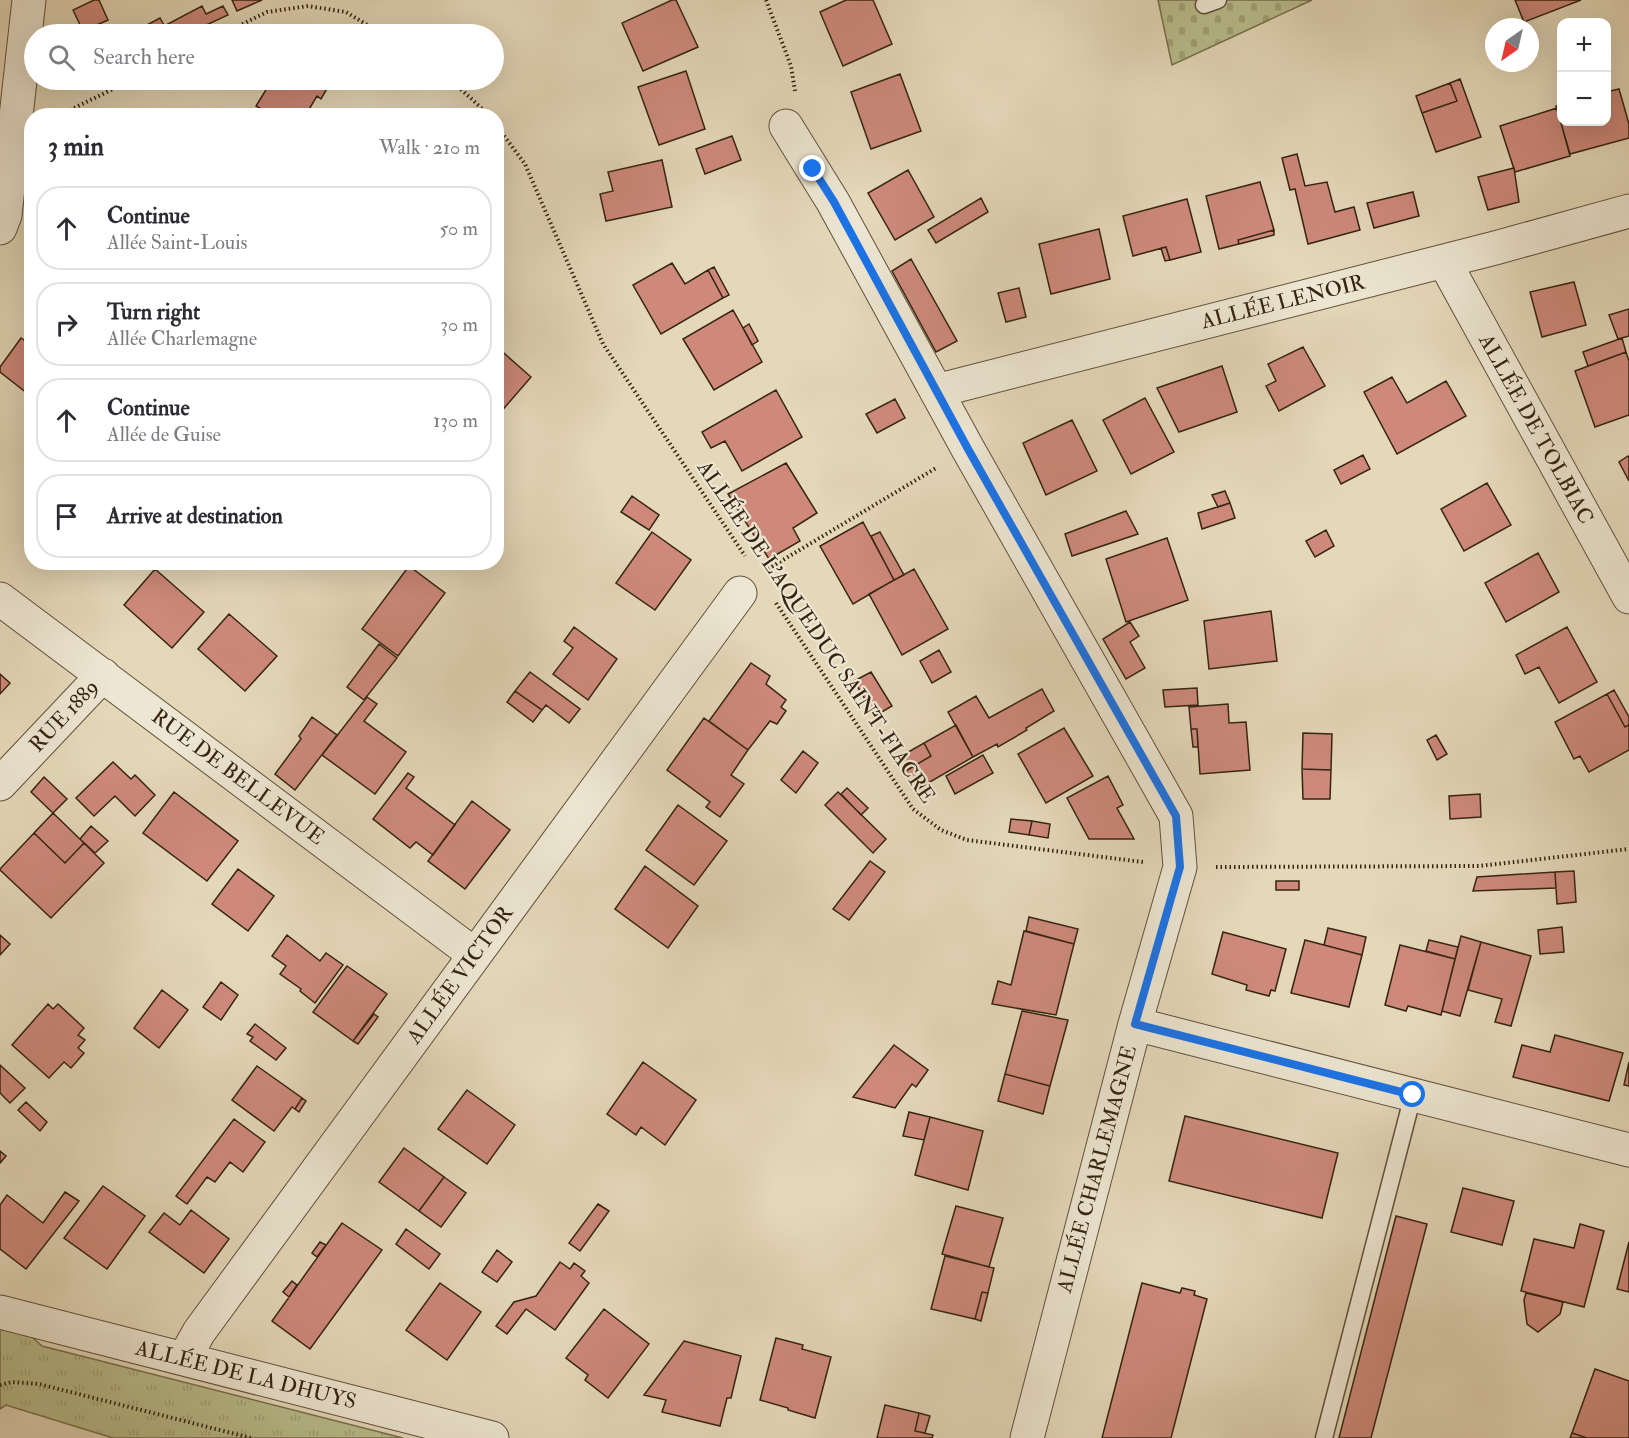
<!DOCTYPE html>
<html lang="en">
<head>
<meta charset="utf-8">
<style>
	:root { --surface:#fff; --page:#f7f7f7; --text:#2b2b33; --muted:#7c7c81; --line:#e1e1e2 }
	body { margin:0; font-family:"IM FELL Double Pica",serif; background:var(--page); color:var(--text) }
	.controls { position:absolute; right:18px; top:18px; display:grid; overflow:hidden; border-radius:12px; box-shadow:0 6px 24px #0002 }
	.controls button { width:54px; height:54px; display:grid; place-items:center; padding:0; border:0; border-bottom:2px solid var(--line); background:var(--surface); color:var(--text); font:30px sans-serif }
	.compass { position:absolute; left:1485px; top:18px; width:54px; height:54px; border-radius:50%; background:var(--surface); box-shadow:0 6px 24px #0002; rotate:214deg }
	.stop { position:absolute; width:18px; height:18px; margin:-14px; border:4px solid #1a73e8; border-radius:50%; background:#fff }
	.stop.end { background:#1a73e8; border-color:#fff; box-shadow:0 2px 6px #0008 }
	.list { margin:0; padding:0; list-style:none }
	h2 { display:flex; justify-content:space-between; align-items:center; height:78px; margin:0; padding:0 24px; font-size:26px }
	h2 small { font-size:20px; font-weight:400; color:var(--muted) }
	.list li { display:grid; grid-template-columns:39px 1fr auto; gap:18px; align-items:center; box-sizing:border-box; height:84px; margin:0 12px 12px; padding:0 12px; border:2px solid var(--line); border-radius:24px }
	.list b { display:block; font-size:22px; white-space:nowrap }
	.list p { margin:0; font-size:20px; white-space:nowrap; color:var(--muted) }
	.list em { font-size:20px; font-style:normal; color:var(--muted) }
	.icon { flex:none; width:33px; height:33px; fill:none; stroke:currentColor; stroke-width:2; stroke-linecap:round; stroke-linejoin:round }
	.map { position:relative; flex:none; width:1629px; height:1438px; overflow:hidden }
	.search { position:absolute; background:var(--surface); box-shadow:0 6px 24px #0002; left:24px; top:24px; width:480px; height:66px; display:flex; align-items:center; gap:15px; box-sizing:border-box; padding:0 21px; border-radius:33px; color:var(--muted); font-size:22px }
	.panel { position:absolute; background:var(--surface); box-shadow:0 6px 24px #0002; left:24px; top:108px; width:480px; height:462px; border-radius:24px }
	.map>svg:first-child { display:block }
	.grass { fill:url(#grass-tufts); stroke:#77704f; stroke-width:1.5 }
	.cemetery { fill:url(#cemetery-stones); stroke:#77704f; stroke-width:1.5 }
	.building { fill:#ce897b; stroke:#352412; stroke-width:1.5 }
	.lines { fill:none; stroke-linecap:round; stroke-linejoin:round }
	.service-casing { stroke:#61513c; stroke-width:19 }
	.minor-casing { stroke:#61513c; stroke-width:35 }
	.path { stroke:#352412; stroke-width:4; stroke-dasharray:1.5 3; stroke-linecap:butt }
	.service { stroke:#ede6d2; stroke-width:16 }
	.minor { stroke:#ede6d2; stroke-width:33 }
	.route { stroke:#1a73e8; stroke-width:8 }
	.labels { text-anchor:middle; dominant-baseline:central; stroke-width:4.5; stroke-linejoin:round; paint-order:stroke }
	.street-label { font-size:21px; fill:#352412; stroke:#ede6d2 }
</style>
</head>
<body>
<div class="map">
<svg width="1629" height="1438" viewBox="0 0 1629 1438">
	<defs>
		<pattern id="grass-tufts" width="24" height="20" patternUnits="userSpaceOnUse" patternTransform="scale(1.5)"><rect width="24" height="20" fill="#b9bd8c"/><path d="M3 7l-1-3M5 7V3M7 7l1-3M15 17l-1-3M17 17v-4M19 17l1-3" fill="none" stroke="#a0a278"/></pattern>
		<pattern id="cemetery-stones" width="16" height="16" patternUnits="userSpaceOnUse" patternTransform="scale(1.5)"><rect width="16" height="16" fill="#b9bd8c"/><path d="M2 7V4a2 2 0 0 1 4 0v3zM10 15v-3a2 2 0 0 1 4 0v3z" fill="#a0a278"/></pattern>
	</defs>
	<rect width="100%" height="100%" fill="#e4d8b9"/>
	<filter id="stains"><feTurbulence type="fractalNoise" baseFrequency=".00333" numOctaves="4"/><feColorMatrix values="0 0 0 0 .2 0 0 0 0 .09 0 0 0 0 .02 0 0 0 .5 -.17"/></filter>
	<radialGradient id="worn" r=".72"><stop offset=".6" stop-color="#630" stop-opacity="0"/><stop offset="1" stop-color="#630" stop-opacity=".3"/></radialGradient>
	<path class="grass" d="M0 1312H5L42 1346 403 1438H113L6 1405 0 1409Z"/>
	<path class="cemetery" d="M1158 0H1312L1172 65Z"/>
	<path class="building" d="M94 0H99L108 20 83 31 73 10Z
		M232 0H262L237 11Z
		M672 0H676L698 47 643 71 622 23Z
		M846 0H873L892 44 843 66 820 12Z
		M1515 0H1581L1524 22Z
		M202 6 206 14 223 6 228 15 187 34H169L164 26Z
		M160 18 169 34H130Z
		M113 28 116 34H100Z
		M686 71 705 129 659 145 638 87Z
		M900 74 921 131 871 149 851 92Z
		M1460 79 1481 137 1436 152 1422 113 1457 101 1450 83Z
		M272 80H332L321 99 317 96 305 116H273L256 106Z
		M1450 83 1457 101 1422 113 1416 96Z
		M1619 89 1629 124V138L1570 154 1556 106 1562 105V122H1606V92Z
		M1557 108 1570 156 1515 172 1500 126Z
		M732 136 741 160 705 174 696 149Z
		M1297 154 1305 186 1327 182 1335 212 1354 207 1360 230 1308 244 1295 189 1290 190 1282 158Z
		M662 160 672 207 606 221 600 194 613 191 608 172Z
		M1514 168 1519 202 1488 210 1478 177Z
		M908 170 934 217 895 240 868 193Z
		M1260 182 1274 230 1238 240 1239 244 1219 249 1206 196Z
		M1413 192 1419 216 1374 228 1367 203Z
		M981 198 988 212 936 243 928 230Z
		M1187 199 1201 252 1170 260 1166 247 1133 256 1123 216Z
		M1099 229 1110 279 1051 294 1039 244Z
		M1274 230V235L1239 244 1238 240Z
		M1166 247 1170 260 1165 261 1161 248Z
		M911 259 957 341 936 352 892 271Z
		M672 263 685 284 708 270 723 298 661 334 633 285Z
		M714 267 729 295 723 298 708 270Z
		M1574 282 1586 325 1542 337 1530 292Z
		M1019 288 1026 317 1006 322 998 293Z
		M1629 309V336L1618 339 1609 315Z
		M733 310 762 362 714 390 683 339Z
		M749 324 758 341 752 345 743 328Z
		M32 329V397L0 372V367L21 338 24 340Z
		M1622 338 1626 352 1588 366 1583 352Z
		M496 346 531 377 499 414 496 412Z
		M1303 347 1325 386 1279 411 1266 386 1276 381 1268 364Z
		M1626 352 1629 361V415L1595 427 1575 371Z
		M1222 366 1237 412 1179 432 1157 388Z
		M1392 377 1407 403 1446 381 1466 416 1397 454 1364 392Z
		M776 390 802 437 742 471 725 441 711 448 702 432Z
		M1145 398 1174 452 1131 474 1103 420Z
		M895 399 905 418 877 433 866 414Z
		M1072 420 1097 471 1046 495 1023 443Z
		M1363 455 1370 469 1341 484 1334 470Z
		M1628 456 1629 458V481L1619 462Z
		M786 463 817 513 793 528 800 541 769 559 728 494Z
		M1487 483 1511 525 1464 551 1441 509Z
		M1225 491 1230 503 1218 507 1212 495Z
		M632 496 659 515 649 530 621 512Z
		M1230 503 1235 518 1202 529 1198 513Z
		M1126 511 1138 534 1072 556 1065 534Z
		M863 522 894 580 853 604 820 546Z
		M1326 530 1334 546 1315 557 1306 541Z
		M652 532 691 560 655 610 616 583Z
		M880 532 904 575 894 580 871 536Z
		M1167 538 1188 600 1126 622 1106 559Z
		M1538 553 1559 592 1506 622 1485 583Z
		M409 566 445 593 398 656 362 629Z
		M155 569 204 612 172 648 124 605Z
		M914 569 948 629 902 655 869 594Z
		M1271 611 1277 661 1209 669 1204 621Z
		M229 614 277 656 245 691 198 649Z
		M1130 622 1139 636 1130 642 1145 668 1126 679 1103 639Z
		M574 627 617 659 588 700 553 674 573 648 564 641Z
		M1567 627 1597 682 1559 703 1539 667 1525 674 1516 655Z
		M379 644 397 658 364 700 347 687Z
		M939 650 951 672 932 683 920 661Z
		M751 663 770 676 766 684 786 700 781 707 786 711 777 724 770 721 748 750 709 721Z
		M530 672 580 709 569 723 546 705 542 710 515 691Z
		M871 672 892 706 875 716 854 681Z
		M0 674 10 683 0 694Z
		M1197 688 1198 705 1165 707 1163 690Z
		M1042 689 1054 711 1026 728 1027 730 998 747 997 744 973 757 948 712 976 696 989 718Z
		M1614 690 1629 717V725L1625 727 1607 694Z
		M515 691 542 710 533 722 507 702Z
		M1607 694 1625 727 1629 725V750L1589 772 1580 756 1574 759 1555 722Z
		M367 697 377 704 364 721 406 752 375 794 322 755Z
		M1228 704 1229 723 1246 722 1250 770 1200 774 1197 729H1191L1189 707Z
		M312 717 337 735 295 790 275 774 301 739 299 736Z
		M704 718 748 750 731 775 744 784 720 817 706 807 710 802 667 770Z
		M956 725 973 757 916 790 904 772 931 756 924 743Z
		M1064 728 1093 776 1046 803 1018 754Z
		M1191 729H1197L1198 747H1193Z
		M1303 733 1332 734 1331 770 1302 769Z
		M1436 735 1447 754 1437 760 1427 740Z
		M924 743 931 756 904 772 896 759Z
		M803 751 818 763 796 793 781 780Z
		M983 755 993 773 955 794 946 776Z
		M113 762 131 779 135 775 155 795 135 816 115 796 94 816 76 798Z
		M1302 769 1331 770 1330 799H1303Z
		M408 773 414 777 406 788 455 825 433 855 416 842 410 848 373 819Z
		M1108 776 1123 805 1117 808 1134 839H1089L1067 798Z
		M44 777 67 799 53 813 31 792Z
		M847 788 868 808 861 815 841 794Z
		M174 792 238 841 207 881 143 833Z
		M838 792 886 839 873 853 825 805Z
		M1480 794 1481 817 1450 819 1449 796Z
		M472 801 510 830 465 889 428 861Z
		M678 805 727 841 694 885 646 850Z
		M53 813 84 843 65 863 34 833Z
		M1011 819 1032 821 1029 835 1009 832Z
		M1032 821 1050 824 1048 838 1029 835Z
		M91 826 108 841 95 853 80 839Z
		M34 833 65 863 84 843 104 863 51 918 0 870V869Z
		M870 861 885 872 849 920 833 909Z
		M645 866 698 906 668 948 615 909Z
		M238 869 274 896 248 931 212 904Z
		M1574 871 1576 902 1557 904 1555 872Z
		M1555 872 1556 888 1473 891 1477 877Z
		M1276 881H1299V890H1276Z
		M1029 917 1078 929 1074 944 1026 931Z
		M1562 927 1564 952 1540 954 1538 930Z
		M1328 928 1366 937 1362 955 1324 945Z
		M1024 931 1074 944 1056 1015 992 1004 998 981 1011 985Z
		M1223 932 1286 949 1275 991 1271 990 1269 996 1246 990 1247 985 1212 974Z
		M0 935 10 944 0 955Z
		M287 935 320 961 326 953 343 965 315 1003 300 991 301 989 280 974 286 966 272 956Z
		M1461 936 1481 942 1460 1016 1442 1011Z
		M1305 940 1362 955 1349 1007 1291 993Z
		M1429 940 1458 947 1455 959 1426 951Z
		M1481 942 1531 956 1511 1026 1495 1022 1502 999 1468 990Z
		M1400 945 1455 959 1441 1015 1408 1006 1406 1011 1385 1005Z
		M347 966 387 994 353 1041 313 1012Z
		M221 982 238 995 221 1020 203 1007Z
		M162 990 188 1010 159 1048 134 1028Z
		M48 1004 53 1009 58 1004 84 1028 78 1035 85 1040 78 1048 84 1053 71 1068 64 1062 49 1078 12 1045Z
		M1022 1011 1068 1020 1050 1086 1005 1074Z
		M374 1014 378 1017 358 1044 353 1041Z
		M255 1024 286 1048 276 1060 250 1041 253 1037 247 1034Z
		M1555 1035 1623 1053 1609 1101 1513 1077 1522 1045 1550 1052Z
		M894 1045 928 1070 916 1087 912 1084 895 1108 853 1097Z
		M643 1062 696 1100 665 1145 641 1127 636 1135 607 1114Z
		M1629 1062V1086L1624 1085Z
		M0 1065 25 1088 10 1103 0 1093Z
		M257 1066 302 1098 295 1109 292 1107 274 1131 232 1100Z
		M1005 1074 1050 1086 1043 1114 998 1101Z
		M467 1090 515 1125 487 1164 438 1129Z
		M302 1098 306 1101 299 1112 295 1109Z
		M26 1102 47 1122 40 1131 18 1110Z
		M909 1112 930 1117 924 1140 903 1136Z
		M1185 1116 1338 1153 1322 1218 1169 1181Z
		M930 1117 983 1131 968 1190 915 1175Z
		M234 1119 265 1142 243 1172 230 1162 215 1182 207 1177 187 1204 176 1196Z
		M404 1148 444 1177 419 1211 379 1182Z
		M0 1151 6 1156 0 1163Z
		M444 1177 466 1193 441 1227 419 1211Z
		M103 1186 145 1216 107 1269 64 1238Z
		M1463 1188 1514 1201 1502 1245 1451 1232Z
		M65 1192 79 1201 26 1269 0 1249V1205L7 1195 43 1223Z
		M598 1204 609 1211 580 1251 569 1243Z
		M956 1206 1003 1218 989 1267 942 1254Z
		M191 1210 229 1239 204 1273 149 1232 164 1213 180 1225Z
		M1396 1216 1427 1224 1371 1438H1339Z
		M342 1223 382 1250 310 1349 272 1321Z
		M1580 1224 1604 1231 1584 1307 1521 1291 1534 1239 1574 1248Z
		M406 1229 440 1254 429 1269 396 1244Z
		M320 1242 326 1245 317 1257 312 1253Z
		M1629 1242V1292L1617 1289Z
		M497 1250 512 1262 497 1282 482 1272Z
		M945 1256 994 1268 988 1293 982 1292 975 1319 931 1309Z
		M560 1262 570 1269 574 1263 585 1271 581 1276 589 1283 555 1330 526 1309 507 1334 496 1326 514 1302 536 1296Z
		M292 1281 297 1285 289 1297 283 1292Z
		M440 1283 481 1312 447 1360 406 1330Z
		M1142 1283 1180 1293 1182 1288 1195 1291 1194 1295 1207 1299 1171 1438H1102Z
		M982 1292 988 1293 981 1321 975 1319Z
		M1526 1293 1563 1302 1560 1314 1538 1332 1527 1324 1524 1300Z
		M604 1309 649 1344 608 1398 585 1380 588 1375 566 1358Z
		M776 1338 803 1345 802 1349 831 1357 815 1418 788 1410V1408L760 1400Z
		M684 1341 741 1356 731 1398H727L720 1426 662 1412 666 1400 644 1395Z
		M1595 1369 1629 1381V1438H1587L1572 1433Z
		M885 1405 919 1413 915 1431 933 1435 932 1438H877Z
		M919 1413 930 1416 925 1433 915 1431Z
		M1572 1433 1587 1438H1570Z"/>
	<g class="lines">
		<defs>
			<path id="service" d="M1204 5 1218 0
				M1324 1438 1413 1095"/>
			<path id="minor" d="M786 126 833 202 968 449 1176 816 1180 867 1135 1024 1027 1438
				M0 228 5 215 29 0
				M1444 261 1629 597
				M936 391 1495 248 1629 211
				M0 599 475 955
				M0 784 103 675
				M1135 1024 1629 1150
				M0 1312 492 1438
				M184 1359 199 1332 740 593"/>
		</defs>
		<use href="#service" class="service-casing"/>
		<use href="#minor" class="minor-casing"/>
		<path class="path" d="M766 0 791 66 795 91
			M222 34 267 12 308 6 346 12 382 34
			M451 80 490 116
			M58 116 131 80
			M496 125 525 164 603 344 745 556
			M768 569 936 468
			M776 603 913 809 941 830 967 840 1143 862
			M1216 867 1479 866 1629 849
			M0 1385 12 1382 39 1384 251 1438"/>
		<use href="#service" class="service"/>
		<use href="#minor" class="minor"/>
	</g>
	<g class="lines">
		<path class="route" d="M813 169 834 202 968 449 1176 816 1180 867 1135 1024 1413 1095"/>
	</g>
	<g class="labels">
		<g class="street-label">
			<text transform="translate(1283 302) rotate(-14)">ALLÉE LENOIR</text>
			<text transform="translate(1536 429) rotate(61)">ALLÉE DE TOLBIAC</text>
			<text transform="translate(816 632) rotate(56)">ALLÉE DE L'AQUEDUC SAINT-FIACRE</text>
			<text transform="translate(64 716) rotate(-47)">RUE 1889</text>
			<text transform="translate(238 777) rotate(37)">RUE DE BELLEVUE</text>
			<text transform="translate(460 975) rotate(-54)">ALLÉE VICTOR</text>
			<text transform="translate(1097 1169) rotate(-75)">ALLÉE CHARLEMAGNE</text>
			<text transform="translate(246 1375) rotate(14)">ALLÉE DE LA DHUYS</text>
		</g>
	</g>
	<rect width="100%" height="100%" filter="url(#stains)"/>
	<rect width="100%" height="100%" fill="url(#worn)"/>
</svg>
<div class="controls">
<button>+</button>
<button>−</button>
</div>
<svg class="compass" viewBox="-18 -18 36 36"><path d="M0-13l5 13h-10z" fill="#e53935"/><path d="M0 13l5-13h-10z" fill="#7c7c81"/></svg>
<div class="stop" style="left:1413px;top:1095px"></div>
<div class="stop end" style="left:813px;top:169px"></div>
<div class="search"><svg class="icon" aria-label="search" viewBox="0 0 24 24"><circle cx="10" cy="10" r="6"/><path d="M15 15l6 6"/></svg>Search here</div>
<section class="panel">
<h2>3 min<small>Walk · 210 m</small></h2>
<ul class="list">
<li><svg class="icon" aria-label="ahead" viewBox="0 0 24 24"><path d="M12 20V5M6 11l6-6 6 6"/></svg><div><b>Continue</b><p>Allée Saint-Louis</p></div><em>50 m</em></li>
<li><svg class="icon" aria-label="right" viewBox="0 0 24 24"><path d="M7 20v-9h11M14 6l5 5-5 5"/></svg><div><b>Turn right</b><p>Allée Charlemagne</p></div><em>30 m</em></li>
<li><svg class="icon" aria-label="ahead" viewBox="0 0 24 24"><path d="M12 20V5M6 11l6-6 6 6"/></svg><div><b>Continue</b><p>Allée de Guise</p></div><em>130 m</em></li>
<li><svg class="icon" aria-label="arrive" viewBox="0 0 24 24"><path d="M6 21V4h12l-3 4 3 4H6"/></svg><div><b>Arrive at destination</b></div></li>
</ul>
</section>
</div>
</body>
</html>
